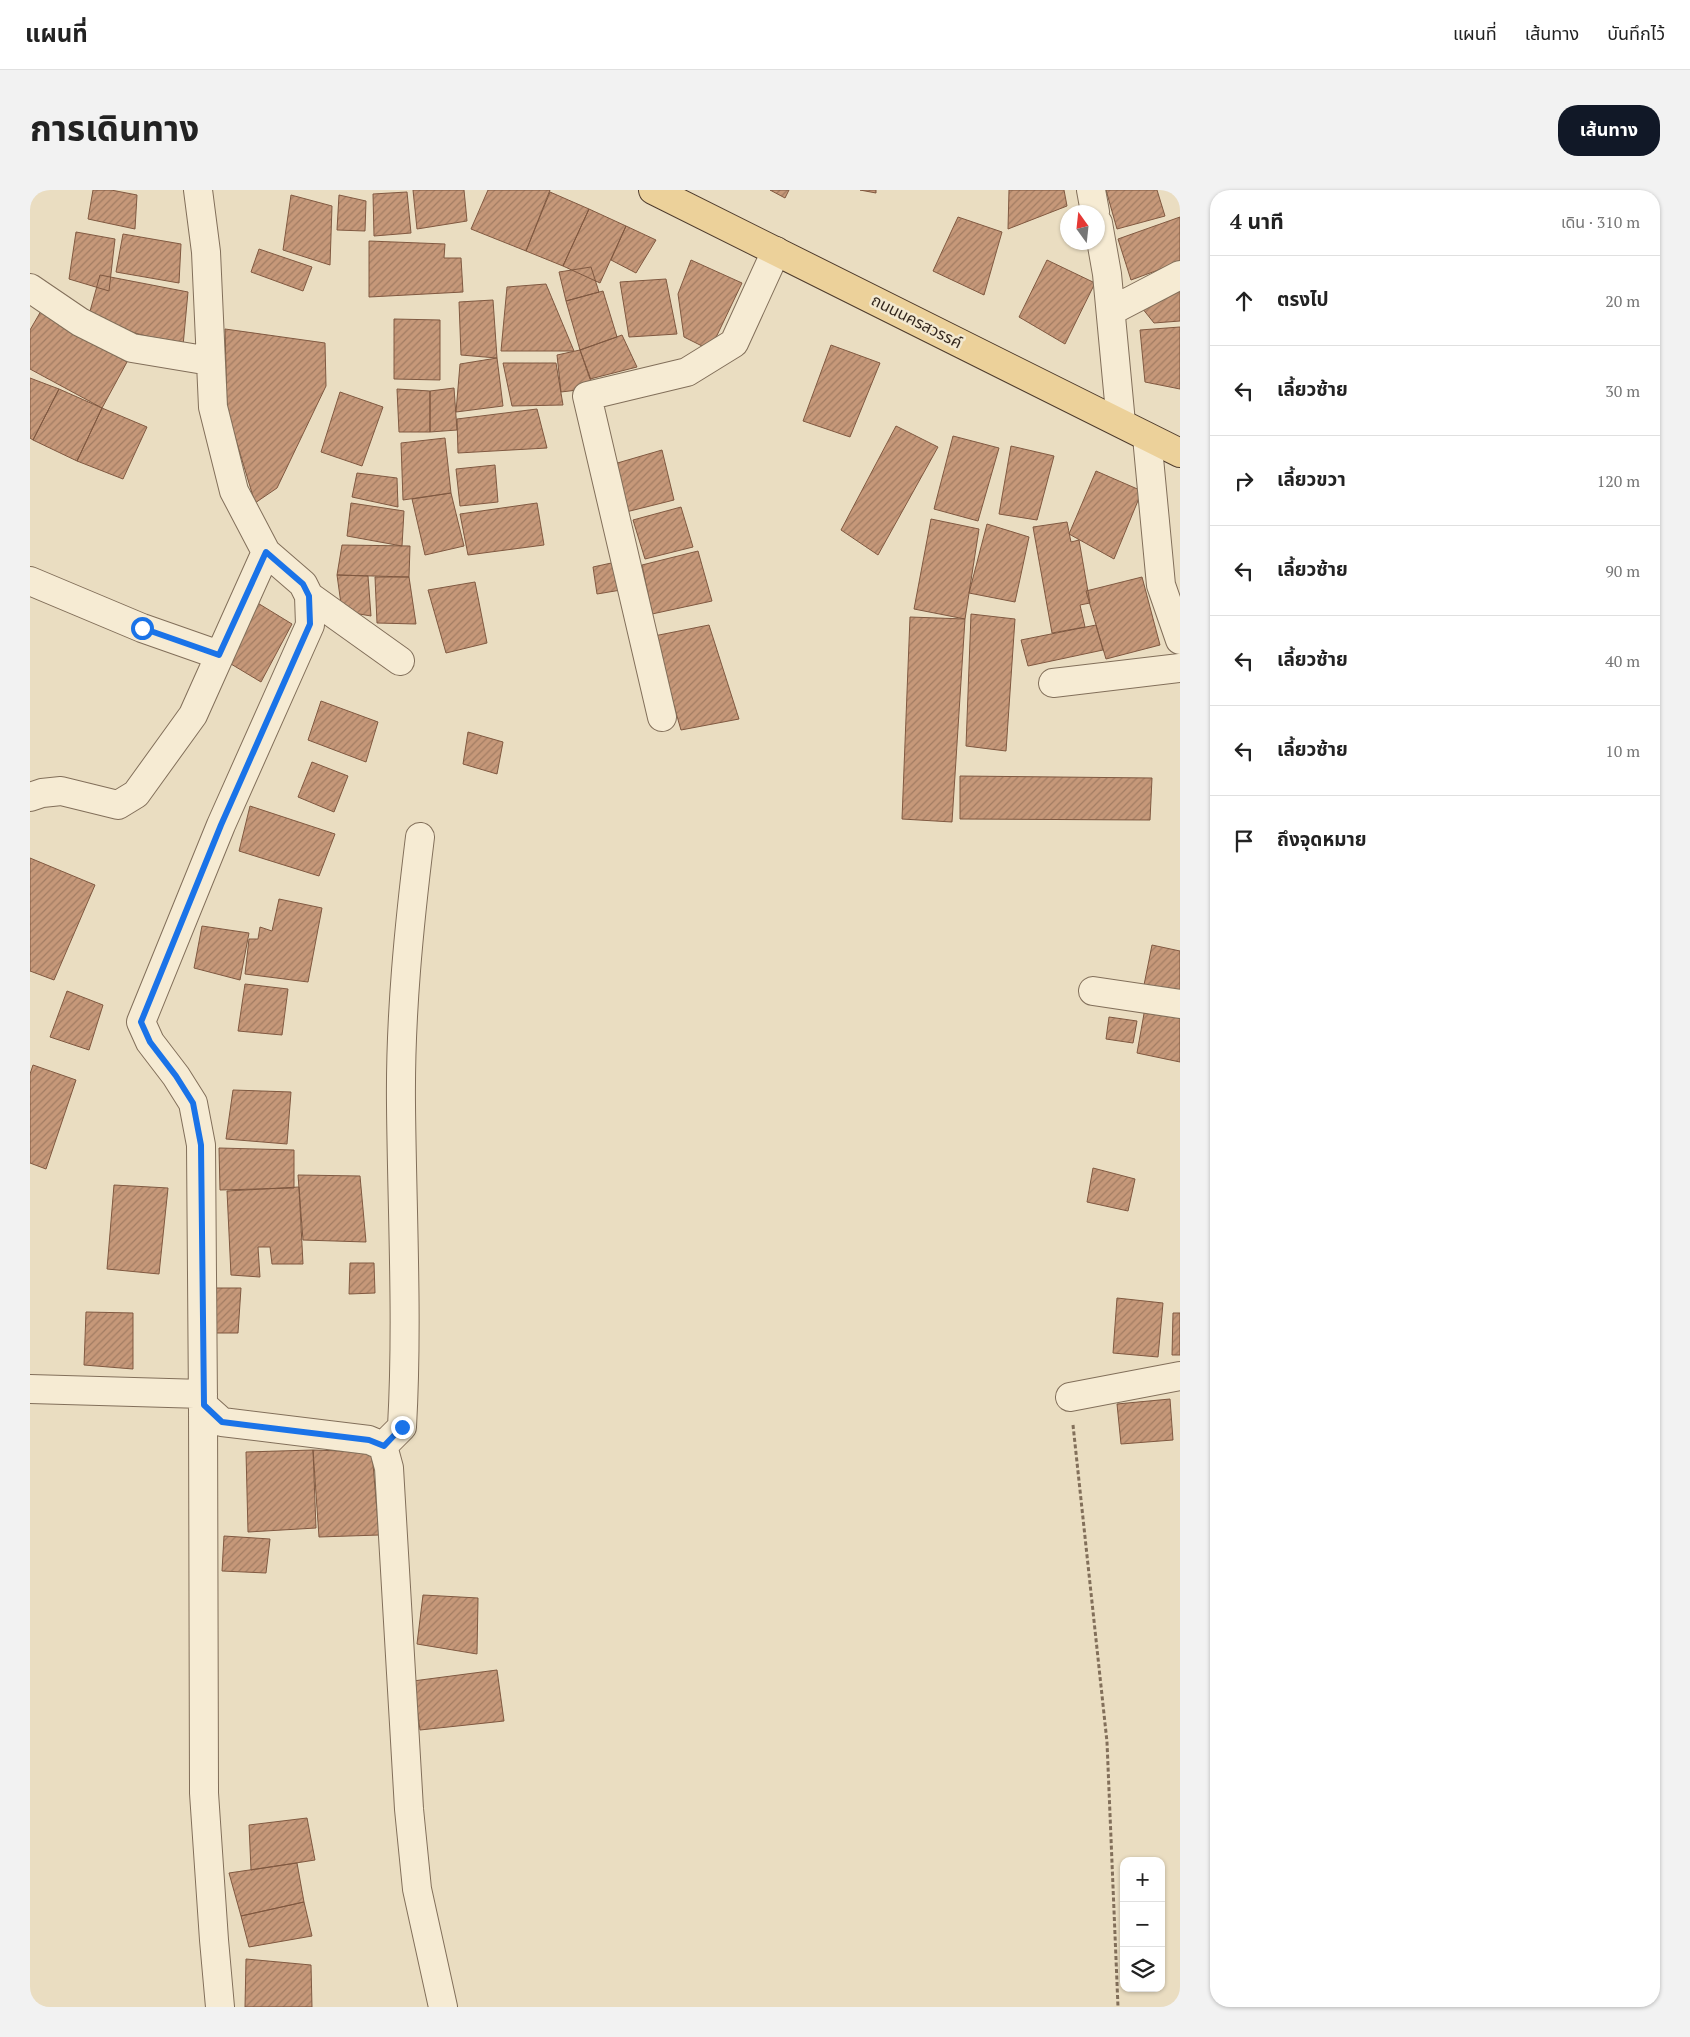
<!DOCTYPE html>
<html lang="th">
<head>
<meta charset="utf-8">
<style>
	:root { --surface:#fff; --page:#f2f2f2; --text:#222; --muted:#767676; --line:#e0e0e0; --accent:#111827 }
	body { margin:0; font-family:"PT Serif","Noto Sans Thai",serif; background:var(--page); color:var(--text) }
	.controls { position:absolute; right:15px; bottom:15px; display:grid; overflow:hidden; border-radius:10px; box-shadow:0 1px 4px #0004 }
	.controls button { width:45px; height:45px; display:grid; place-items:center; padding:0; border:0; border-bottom:1px solid var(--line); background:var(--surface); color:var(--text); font:25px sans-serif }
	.compass { position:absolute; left:1030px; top:15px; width:45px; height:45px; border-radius:50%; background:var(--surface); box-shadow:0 1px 4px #0004; rotate:345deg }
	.stop { position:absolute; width:15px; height:15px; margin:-11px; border:4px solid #1a73e8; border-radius:50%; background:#fff }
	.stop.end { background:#1a73e8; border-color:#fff; box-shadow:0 1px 5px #0008 }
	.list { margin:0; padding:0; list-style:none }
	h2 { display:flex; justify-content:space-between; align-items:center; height:65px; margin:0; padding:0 20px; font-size:21px }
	h2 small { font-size:16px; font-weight:400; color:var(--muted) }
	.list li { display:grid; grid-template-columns:32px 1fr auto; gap:15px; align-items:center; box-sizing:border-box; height:90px; padding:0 20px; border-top:1px solid var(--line) }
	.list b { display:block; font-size:19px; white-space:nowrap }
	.list em { font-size:16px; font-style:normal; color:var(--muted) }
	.icon { flex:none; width:28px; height:28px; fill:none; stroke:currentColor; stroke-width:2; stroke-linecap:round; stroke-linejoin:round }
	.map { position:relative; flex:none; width:1150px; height:1817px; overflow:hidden; border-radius:20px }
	header { display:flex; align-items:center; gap:30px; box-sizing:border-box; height:70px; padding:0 25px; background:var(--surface); border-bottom:1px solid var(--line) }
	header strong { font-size:24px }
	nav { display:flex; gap:28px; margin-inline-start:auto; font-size:18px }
	.intro { display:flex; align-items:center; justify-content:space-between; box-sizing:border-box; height:120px; padding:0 30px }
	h1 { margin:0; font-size:35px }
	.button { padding:12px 22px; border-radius:20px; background:var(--accent); color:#fff; font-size:18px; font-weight:700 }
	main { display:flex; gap:30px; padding:0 30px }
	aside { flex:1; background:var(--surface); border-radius:20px; box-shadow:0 1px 4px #0004 }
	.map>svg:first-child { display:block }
	.building { fill:url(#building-hatch); stroke:#805941 }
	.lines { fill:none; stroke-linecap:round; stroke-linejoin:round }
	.minor-casing { stroke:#826f5a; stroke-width:30 }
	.major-casing { stroke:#503d2e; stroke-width:30 }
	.path { stroke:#826f5a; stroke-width:3; stroke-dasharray:4 2.5; stroke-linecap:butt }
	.minor { stroke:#f6ebd3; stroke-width:28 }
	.major { stroke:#ecd19a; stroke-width:28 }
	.route { stroke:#1a73e8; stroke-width:6 }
	.labels { text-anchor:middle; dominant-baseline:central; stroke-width:5; stroke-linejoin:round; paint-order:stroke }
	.street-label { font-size:16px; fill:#33271d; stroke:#f2e8d0 }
</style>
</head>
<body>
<header>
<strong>แผนที่</strong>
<nav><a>แผนที่</a><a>เส้นทาง</a><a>บันทึกไว้</a></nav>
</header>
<div class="intro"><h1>การเดินทาง</h1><a class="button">เส้นทาง</a></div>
<main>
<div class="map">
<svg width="1150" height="1817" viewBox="0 0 1150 1817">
	<defs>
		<pattern id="building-hatch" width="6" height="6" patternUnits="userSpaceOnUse" patternTransform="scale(1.25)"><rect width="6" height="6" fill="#c69879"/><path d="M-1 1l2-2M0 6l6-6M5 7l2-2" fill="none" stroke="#a17c63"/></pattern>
	</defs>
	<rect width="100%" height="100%" fill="#eaddc1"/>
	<path class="building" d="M63 0H81L107 5 105 39 58 29Z
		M383 0H434L437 31 387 39Z
		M458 0H520L496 61 441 39Z
		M740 0H759L755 8Z
		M830 0H846V3Z
		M979 0H1034L1037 16 978 39Z
		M1076 0H1127L1135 26 1087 39Z
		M377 2 381 43 344 46 343 4Z
		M520 2 559 19 533 76 496 61Z
		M261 5 302 16 300 75 253 60Z
		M309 5 336 11 335 41 307 40Z
		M559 19 596 36 570 93 533 76Z
		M928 27 972 42 954 105 903 81Z
		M1150 27V72L1101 90 1088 49Z
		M596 36 626 50 606 83 581 70Z
		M46 42 85 49 79 101 39 89Z
		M93 44 151 54 149 93 86 82Z
		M339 51 415 54 414 68H431L433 102 339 107Z
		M229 59 282 77 273 101 221 82Z
		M661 70 712 93 680 160 654 147 648 104Z
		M1017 70 1065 93 1035 154 989 127Z
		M561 77 569 102 536 111 529 82Z
		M70 85 158 102 153 156 105 143 59 125Z
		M636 89 647 144 599 147 590 92Z
		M516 94 544 161H471L477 97Z
		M1150 98V131L1124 133 1112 118Z
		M573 101 587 147 550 160 536 111Z
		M463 110 467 168 431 165 429 112Z
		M11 121 97 172 72 218 0 179V140Z
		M364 129 410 130V190L364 189Z
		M1150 137V199L1115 192 1110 140Z
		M195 139 295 153 296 196 247 298 225 313 197 220Z
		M592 145 607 177 560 189 550 160Z
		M801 155 850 173 820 247 773 231Z
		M550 160 564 198 531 202 527 165Z
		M467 168 473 216 426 222 430 174Z
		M473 173H526L533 215 482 216Z
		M0 188 29 199 3 250 0 248Z
		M424 198 427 240 400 242V201Z
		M29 199 72 218 47 271 3 250Z
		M367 199 400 201V242H369Z
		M310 202 353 217 332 276 291 262Z
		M72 218 117 237 93 289 47 271Z
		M507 219 517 258 428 263 427 229Z
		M866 236 908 257 848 365 811 340Z
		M923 246 969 258 948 331 904 319Z
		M415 248 421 303 373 310 371 253Z
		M981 256 1024 266 1007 330 969 324Z
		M632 260 644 310 596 322 584 274Z
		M465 275 468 312 430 316 426 279Z
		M1066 281 1112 301 1084 369 1039 344Z
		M327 283 367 288 368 317 322 307Z
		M421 303 434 356 395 365 382 309Z
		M321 313 374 321 372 356 317 346Z
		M507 313 514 355 438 365 430 324Z
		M651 317 663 357 615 369 603 330Z
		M901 329 949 339 935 429 884 419Z
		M1037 332 1041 352 1049 350 1060 413 1050 415 1055 437 1022 443 1003 337Z
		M957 334 999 347 985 412 939 403Z
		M312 355 380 356 379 387 307 385Z
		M668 361 682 411 622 424 612 375Z
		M586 372 591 400 567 404 563 377Z
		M307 385 338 386 341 426 312 421Z
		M345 387H379L386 434 347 433Z
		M1112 387 1130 455 1076 469 1056 401Z
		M445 392 457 453 416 463 398 400Z
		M226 412 262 434 231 492 196 471Z
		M941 424 985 429 976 561 936 556Z
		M880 427 935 429 922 632 872 629Z
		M679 435 709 529 651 540 624 446Z
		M1066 435 1073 460 998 476 991 450Z
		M291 511 348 532 336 572 278 550Z
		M438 542 473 552 467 584 433 574Z
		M282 572 318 586 304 622 268 607Z
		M930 586 1122 588 1120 630 930 629Z
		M220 616 305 644 289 686 209 661Z
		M0 668 65 695 24 790 0 781Z
		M249 709 292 718 278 792 215 784 219 749H228L230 737 242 741Z
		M172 736 219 743 210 790 164 778Z
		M1122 755 1150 761V803L1114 795Z
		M215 794 258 799 252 845 208 841Z
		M37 801 73 815 59 860 20 847Z
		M1115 818 1150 824V872L1107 863Z
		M1079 827 1107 831 1103 853 1076 849Z
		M3 875 46 890 16 979 0 973V884Z
		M203 900 261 902 257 954 196 949Z
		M189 958 264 960V998L190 1000Z
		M1063 978 1105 989 1098 1021 1057 1012Z
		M268 985 330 986 336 1052 273 1050Z
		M84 995 138 998 129 1084 77 1079Z
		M269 997 273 1074H242L240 1057H228L230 1087 201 1085 197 1001Z
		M320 1073H344L345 1103 319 1104Z
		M183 1098H211L208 1143H184Z
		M1087 1108 1133 1113 1128 1167 1083 1163Z
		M56 1122 103 1123V1179L54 1175Z
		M1143 1123H1150V1165H1142Z
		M1140 1209 1143 1250 1091 1254 1087 1214Z
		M283 1260 286 1338 218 1342 216 1262Z
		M283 1260 342 1262 349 1345 289 1347Z
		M194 1346 240 1349 236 1383 192 1381Z
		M393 1405 448 1408 447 1464 387 1454Z
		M467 1480 474 1531 390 1540 383 1491Z
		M277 1628 285 1670 221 1680 219 1635Z
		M267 1673 274 1712 211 1726 199 1683Z
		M274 1712 282 1746 219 1757 211 1726Z
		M216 1769 281 1775 282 1817H215Z"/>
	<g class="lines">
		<defs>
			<path id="minor" d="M168 0 176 62 183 217 204 301 236 362 273 394 279 406 280 435 191 635 111 832 120 852 146 886 163 913 171 955 173 1215 192 1232 339 1250 353 1256 359 1278 379 1619 387 1699 413 1817
				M1061 0 1065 22
				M1068 33 1077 84 1091 233
				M0 98 50 132 102 158 180 171
				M1081 121 1150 85
				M1117 247 1131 395 1150 450
				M0 391 112 438 189 465
				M279 406 370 471
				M1023 493 1150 478
				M632 527 557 206 657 182 704 153 746 61
				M0 607 12 603 31 601 88 615 106 604 163 525 236 362
				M1063 801 1150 814
				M0 1199 173 1204
				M1040 1207 1150 1186
				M173 1215 174 1603 184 1750 190 1817
				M353 1256 372 1237C378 1130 372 1023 371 915 370 825 379 736 390 647"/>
			<path id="major" d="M623 0 1150 263"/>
		</defs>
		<use href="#minor" class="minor-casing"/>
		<use href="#major" class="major-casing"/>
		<path class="path" d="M1043 1235 1077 1552 1088 1817"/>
		<use href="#minor" class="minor"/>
		<use href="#major" class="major"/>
	</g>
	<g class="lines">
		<path class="route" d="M112 438 189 465 236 362 273 394 279 406 280 434 191 635 111 832 120 852 146 886 163 913 171 955 174 1215 192 1232 339 1250 354 1256 372 1237"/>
	</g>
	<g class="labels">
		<g class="street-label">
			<text transform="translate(887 131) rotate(27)">ถนนนครสวรรค์</text>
		</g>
	</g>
</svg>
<div class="controls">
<button>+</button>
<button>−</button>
<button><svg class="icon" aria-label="layers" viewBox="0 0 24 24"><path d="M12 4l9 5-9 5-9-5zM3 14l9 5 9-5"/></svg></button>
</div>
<svg class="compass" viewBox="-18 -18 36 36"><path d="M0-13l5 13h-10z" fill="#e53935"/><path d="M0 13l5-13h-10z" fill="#767676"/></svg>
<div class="stop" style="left:112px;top:438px"></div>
<div class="stop end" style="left:372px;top:1237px"></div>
</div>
<aside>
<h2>4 นาที<small>เดิน · 310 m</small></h2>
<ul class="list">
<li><svg class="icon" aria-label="ahead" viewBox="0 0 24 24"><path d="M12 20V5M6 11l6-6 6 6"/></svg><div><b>ตรงไป</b></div><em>20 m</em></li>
<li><svg class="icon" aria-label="left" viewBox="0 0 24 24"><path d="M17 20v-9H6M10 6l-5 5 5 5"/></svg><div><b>เลี้ยวซ้าย</b></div><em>30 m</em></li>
<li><svg class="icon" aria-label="right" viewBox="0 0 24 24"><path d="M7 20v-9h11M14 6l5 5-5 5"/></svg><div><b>เลี้ยวขวา</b></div><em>120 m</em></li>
<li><svg class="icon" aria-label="left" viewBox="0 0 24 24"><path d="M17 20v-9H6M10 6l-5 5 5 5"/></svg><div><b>เลี้ยวซ้าย</b></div><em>90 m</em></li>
<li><svg class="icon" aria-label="left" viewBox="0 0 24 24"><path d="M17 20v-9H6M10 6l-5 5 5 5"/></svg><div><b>เลี้ยวซ้าย</b></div><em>40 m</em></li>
<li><svg class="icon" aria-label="left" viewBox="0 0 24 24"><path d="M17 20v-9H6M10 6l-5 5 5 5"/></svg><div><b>เลี้ยวซ้าย</b></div><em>10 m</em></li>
<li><svg class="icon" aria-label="arrive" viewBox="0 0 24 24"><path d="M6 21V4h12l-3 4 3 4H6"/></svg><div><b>ถึงจุดหมาย</b></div></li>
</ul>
</aside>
</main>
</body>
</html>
